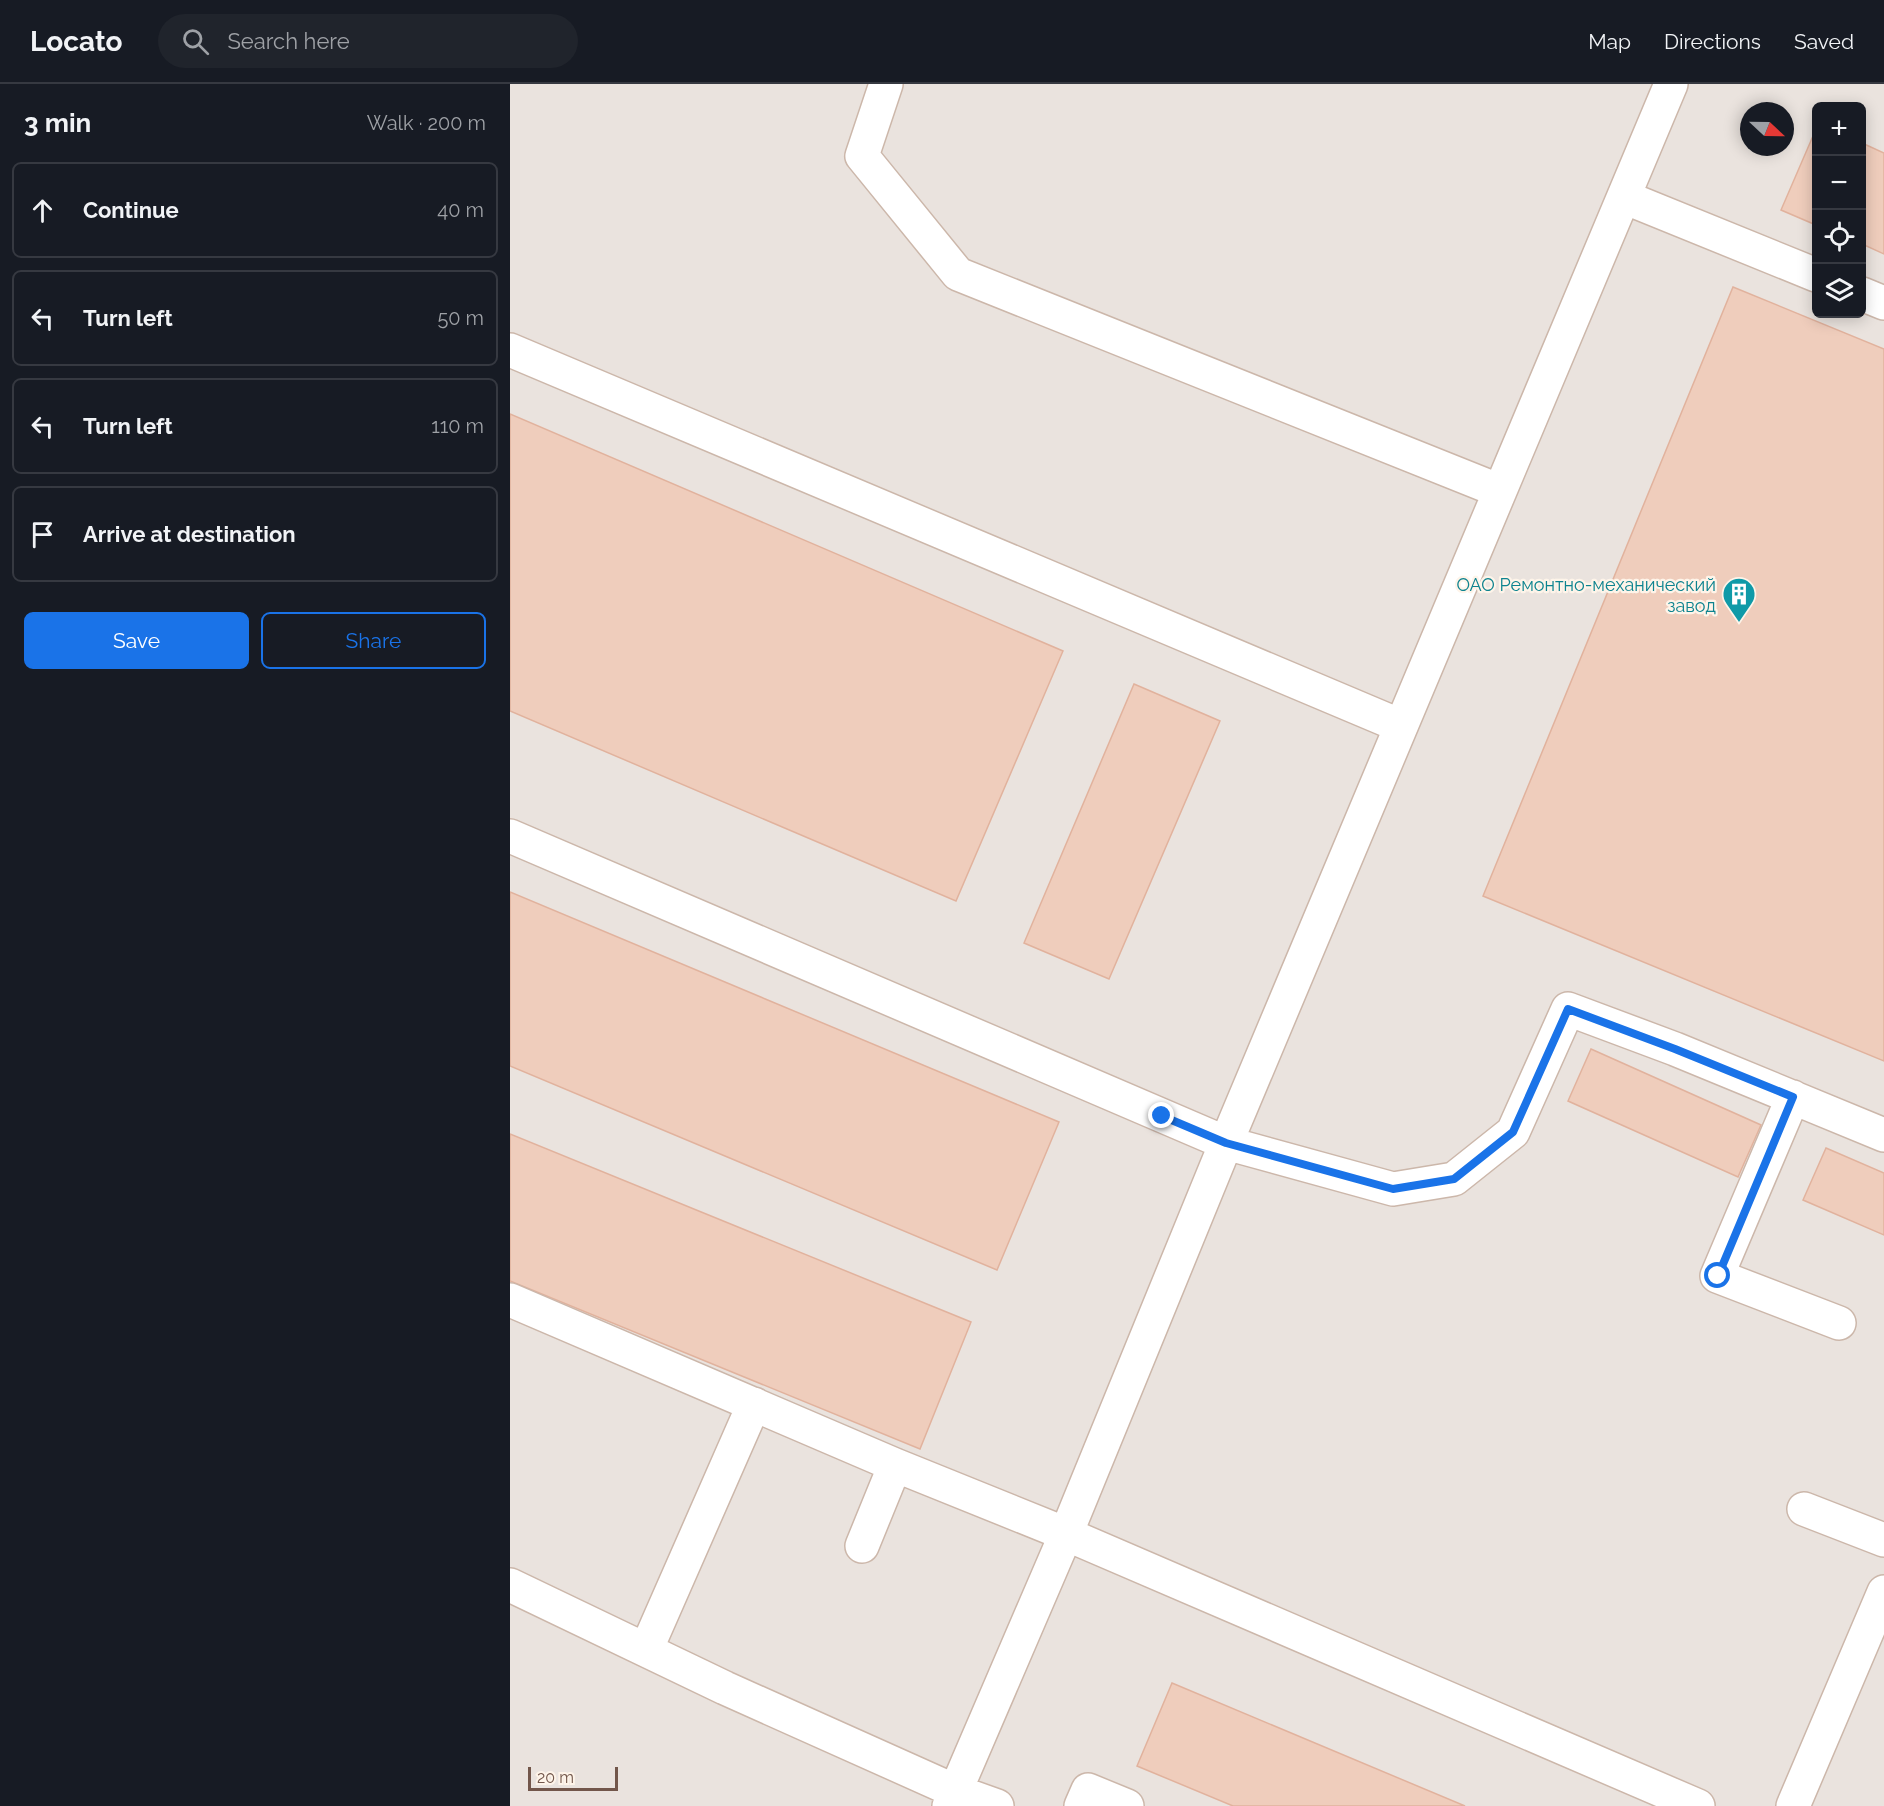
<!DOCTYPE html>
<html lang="en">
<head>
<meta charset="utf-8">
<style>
	:root { --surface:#171b24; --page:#20242c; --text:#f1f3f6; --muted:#9ea1a6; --line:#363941; --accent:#1a73e8 }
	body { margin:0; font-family:Raleway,sans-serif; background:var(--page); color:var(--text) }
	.controls { position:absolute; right:18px; top:18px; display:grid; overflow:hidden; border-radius:9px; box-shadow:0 3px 15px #0003 }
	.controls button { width:54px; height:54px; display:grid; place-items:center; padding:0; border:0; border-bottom:2px solid var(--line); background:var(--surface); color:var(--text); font:30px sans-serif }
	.compass { position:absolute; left:1230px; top:18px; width:54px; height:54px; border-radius:50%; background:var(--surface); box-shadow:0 3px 15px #0003; rotate:112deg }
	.scale { position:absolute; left:18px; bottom:15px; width:90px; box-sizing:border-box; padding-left:6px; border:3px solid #72564a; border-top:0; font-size:16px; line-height:21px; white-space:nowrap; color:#72564a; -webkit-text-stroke:4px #fef4e9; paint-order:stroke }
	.stop { position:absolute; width:18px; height:18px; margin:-14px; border:4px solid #1a73e8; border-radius:50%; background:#fff }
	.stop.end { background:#1a73e8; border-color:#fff; box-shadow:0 2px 6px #0008 }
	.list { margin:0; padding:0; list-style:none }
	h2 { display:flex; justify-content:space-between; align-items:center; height:78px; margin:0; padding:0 24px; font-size:26px }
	h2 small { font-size:20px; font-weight:400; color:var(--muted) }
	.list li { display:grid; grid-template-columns:39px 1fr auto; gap:18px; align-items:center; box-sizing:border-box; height:96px; margin:0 12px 12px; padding:0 12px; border:2px solid var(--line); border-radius:9px }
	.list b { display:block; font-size:22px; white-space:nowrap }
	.list em { font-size:20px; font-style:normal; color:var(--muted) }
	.actions { display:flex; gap:12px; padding:18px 24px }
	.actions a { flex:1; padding:14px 0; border:2px solid var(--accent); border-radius:9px; text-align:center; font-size:21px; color:var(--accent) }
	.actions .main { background:var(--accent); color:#fff }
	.icon { flex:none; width:33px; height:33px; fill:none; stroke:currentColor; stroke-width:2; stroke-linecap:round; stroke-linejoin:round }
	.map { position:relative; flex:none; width:1374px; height:1722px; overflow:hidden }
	header { display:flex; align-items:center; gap:36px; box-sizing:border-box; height:84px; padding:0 30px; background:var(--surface); border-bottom:2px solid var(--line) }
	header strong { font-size:28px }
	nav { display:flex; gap:33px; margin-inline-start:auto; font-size:21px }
	.search { width:420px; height:54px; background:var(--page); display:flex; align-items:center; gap:15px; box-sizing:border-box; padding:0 21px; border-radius:33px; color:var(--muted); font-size:22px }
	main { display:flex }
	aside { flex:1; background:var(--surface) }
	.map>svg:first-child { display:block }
	.industrial { fill:#eae3de; fill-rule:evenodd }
	.building { fill:#efcdbc; stroke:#e1b29d; stroke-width:1.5 }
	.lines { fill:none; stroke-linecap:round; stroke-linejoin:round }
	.minor-casing { stroke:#ccb7aa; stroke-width:36 }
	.minor { stroke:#fff; stroke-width:33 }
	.route { stroke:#1a73e8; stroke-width:8 }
	.labels { text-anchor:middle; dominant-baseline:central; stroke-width:4.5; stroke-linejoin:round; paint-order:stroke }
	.culture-label { font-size:18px; fill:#0d838f; stroke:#fef4e9; text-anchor:end }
</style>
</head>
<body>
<header>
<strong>Locato</strong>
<div class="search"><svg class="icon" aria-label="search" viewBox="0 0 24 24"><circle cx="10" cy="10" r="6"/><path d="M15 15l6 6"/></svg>Search here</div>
<nav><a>Map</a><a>Directions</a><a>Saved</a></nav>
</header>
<main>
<aside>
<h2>3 min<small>Walk · 200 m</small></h2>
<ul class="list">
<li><svg class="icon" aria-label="ahead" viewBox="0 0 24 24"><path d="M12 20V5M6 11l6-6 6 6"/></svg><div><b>Continue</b></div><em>40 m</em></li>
<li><svg class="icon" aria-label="left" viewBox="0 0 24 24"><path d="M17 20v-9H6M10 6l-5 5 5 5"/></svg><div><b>Turn left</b></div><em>50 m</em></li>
<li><svg class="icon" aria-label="left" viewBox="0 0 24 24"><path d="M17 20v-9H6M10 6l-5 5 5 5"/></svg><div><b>Turn left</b></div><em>110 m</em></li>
<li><svg class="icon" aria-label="arrive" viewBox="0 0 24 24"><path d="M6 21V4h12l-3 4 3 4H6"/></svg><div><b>Arrive at destination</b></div></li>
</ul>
<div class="actions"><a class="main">Save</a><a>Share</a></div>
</aside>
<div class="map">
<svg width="1374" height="1722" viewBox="0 0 1374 1722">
	<rect width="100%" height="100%" fill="#fbf0e3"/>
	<path class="industrial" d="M0 0H1374V1722H0ZM1306 22H1352V230H1306ZM1239 27H1275V63H1239Z"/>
	<path class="building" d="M1306 45V141L1271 126Z
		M1352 59 1374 69V170L1352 160Z
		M1223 203 1374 265V977L973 812Z
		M0 330 553 567 446 817 0 627Z
		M624 600 710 637 599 895 514 859Z
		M0 808 549 1038 487 1186 0 982Z
		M1081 965 1251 1041 1228 1093 1058 1017Z
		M0 1050 461 1238 410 1365 0 1197Z
		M1316 1064 1374 1089V1151L1293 1116Z
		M662 1599 955 1722H723L627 1682Z"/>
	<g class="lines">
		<defs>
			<path id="minor" d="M376 0 352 72 448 190 990 407
				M1114 113 1306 191
				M1352 210 1374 219
				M0 266 891 642
				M0 752 716 1059 883 1105 944 1095 1003 1048 1058 925 1165 965 1374 1051
				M1283 1013 1207 1192 1329 1239
				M0 1216 385 1381 556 1450 1188 1722
				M1294 1425 1374 1456
				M352 1462 385 1381
				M0 1501 215 1604 445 1707 487 1722
				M136 1566 244 1320
				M439 1722 556 1450 716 1059 1161 0
				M571 1722 578 1706 617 1722
				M1283 1722 1374 1508"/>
		</defs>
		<use href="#minor" class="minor-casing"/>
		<use href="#minor" class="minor"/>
	</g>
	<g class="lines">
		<path class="route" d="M652 1032 716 1059 883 1105 944 1095 1003 1048 1058 925 1165 965 1283 1013 1208 1192"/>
	</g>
	<defs>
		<symbol id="building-pin" viewBox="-11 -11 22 30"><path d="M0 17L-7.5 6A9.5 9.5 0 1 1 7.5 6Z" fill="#0f9aa8" stroke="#fef4e9"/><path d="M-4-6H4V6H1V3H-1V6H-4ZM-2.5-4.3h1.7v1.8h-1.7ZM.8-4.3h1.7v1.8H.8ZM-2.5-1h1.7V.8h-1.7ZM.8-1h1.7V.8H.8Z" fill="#fff"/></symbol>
	</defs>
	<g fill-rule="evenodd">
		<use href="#building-pin" x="1210" y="491" width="38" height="52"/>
	</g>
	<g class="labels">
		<g class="culture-label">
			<text x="1206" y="500">ОАО Ремонтно-механический<tspan x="1206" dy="21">завод</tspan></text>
		</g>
	</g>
</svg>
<div class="controls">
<button>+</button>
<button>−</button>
<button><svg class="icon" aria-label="locate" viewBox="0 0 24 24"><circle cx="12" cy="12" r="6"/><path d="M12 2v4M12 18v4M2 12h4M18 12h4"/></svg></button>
<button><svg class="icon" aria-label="layers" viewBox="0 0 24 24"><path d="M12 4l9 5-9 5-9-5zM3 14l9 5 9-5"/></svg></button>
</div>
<svg class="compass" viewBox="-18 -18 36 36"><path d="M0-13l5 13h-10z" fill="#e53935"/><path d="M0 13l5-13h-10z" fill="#9ea1a6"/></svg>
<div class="scale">20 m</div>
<div class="stop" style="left:1208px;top:1192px"></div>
<div class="stop end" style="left:652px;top:1032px"></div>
</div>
</main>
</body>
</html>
